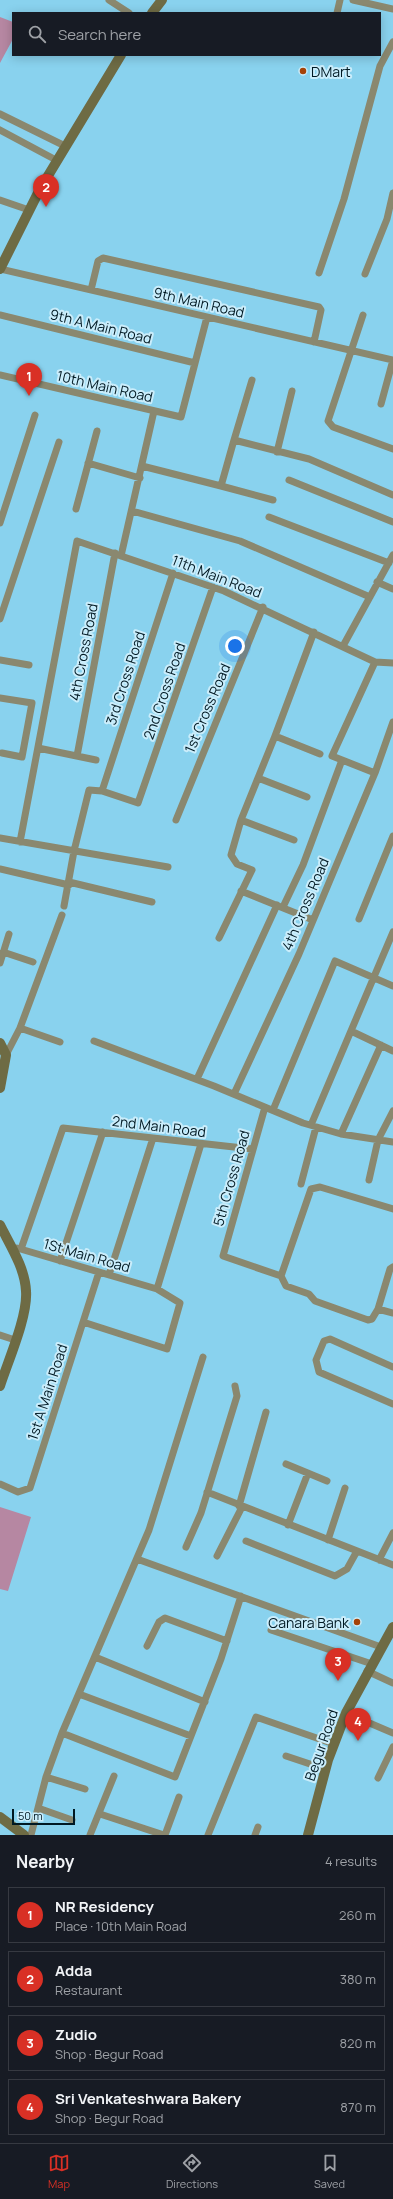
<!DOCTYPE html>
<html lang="en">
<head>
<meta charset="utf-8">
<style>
	:root { --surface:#171b24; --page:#20242c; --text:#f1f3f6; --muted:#9ea1a6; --line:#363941; --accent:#d93025 }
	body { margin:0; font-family:Manrope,sans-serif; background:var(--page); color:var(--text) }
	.scale { position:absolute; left:12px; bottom:10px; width:63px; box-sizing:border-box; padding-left:4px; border:2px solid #001923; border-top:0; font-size:11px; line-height:14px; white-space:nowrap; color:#001923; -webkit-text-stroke:3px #caedfb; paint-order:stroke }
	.you { position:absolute; left:235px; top:646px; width:14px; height:14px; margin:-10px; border:3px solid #fff; border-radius:50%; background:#1a73e8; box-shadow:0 0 0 6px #1a73e833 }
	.badge { display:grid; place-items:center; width:26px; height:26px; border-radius:50%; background:var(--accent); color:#fff; font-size:13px; font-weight:700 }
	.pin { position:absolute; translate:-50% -33px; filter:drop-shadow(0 1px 2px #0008) }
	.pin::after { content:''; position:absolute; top:21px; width:14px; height:12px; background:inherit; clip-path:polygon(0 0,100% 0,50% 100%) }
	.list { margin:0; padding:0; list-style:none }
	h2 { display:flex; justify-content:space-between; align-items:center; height:52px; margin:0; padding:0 16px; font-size:17px }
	h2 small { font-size:13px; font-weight:400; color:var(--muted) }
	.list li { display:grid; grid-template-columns:26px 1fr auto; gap:12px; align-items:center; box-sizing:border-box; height:56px; margin:0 8px 8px; padding:0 8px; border:1px solid var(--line); border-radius:0px }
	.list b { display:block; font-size:15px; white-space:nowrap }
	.list p { margin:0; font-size:13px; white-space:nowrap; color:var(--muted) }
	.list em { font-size:13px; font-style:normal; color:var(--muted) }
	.icon { flex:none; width:22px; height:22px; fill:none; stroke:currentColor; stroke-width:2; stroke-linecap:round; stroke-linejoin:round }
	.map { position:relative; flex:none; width:393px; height:1835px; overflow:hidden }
	.search { position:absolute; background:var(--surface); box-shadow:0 2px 10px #0003; left:12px; right:12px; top:12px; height:44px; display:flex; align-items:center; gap:10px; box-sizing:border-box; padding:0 14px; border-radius:0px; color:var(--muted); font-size:15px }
	.sheet { height:308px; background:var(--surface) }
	nav { display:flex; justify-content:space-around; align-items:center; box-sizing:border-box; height:56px; border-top:1px solid var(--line); background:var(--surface); font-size:11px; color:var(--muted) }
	nav a { display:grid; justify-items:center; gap:2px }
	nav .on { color:var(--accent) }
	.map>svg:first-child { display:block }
	.green { fill:#b687a2 }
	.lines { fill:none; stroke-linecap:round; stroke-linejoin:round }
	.street { stroke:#8a886f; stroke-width:7 }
	.secondary { stroke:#6e6b44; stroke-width:10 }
	.poi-dot { fill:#a54207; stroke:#caedfb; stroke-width:1.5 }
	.labels { text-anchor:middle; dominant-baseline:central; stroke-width:4; stroke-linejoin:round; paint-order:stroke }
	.poi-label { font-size:14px; fill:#001923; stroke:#caedfb; text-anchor:start }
	.street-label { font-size:14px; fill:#001923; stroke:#caedfb }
</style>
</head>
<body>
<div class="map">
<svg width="393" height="1835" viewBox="0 0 393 1835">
	<rect width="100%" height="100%" fill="#89d2ee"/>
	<path class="green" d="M0 17 13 22V39L0 63Z
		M0 1507 31 1517 8 1591 0 1589Z"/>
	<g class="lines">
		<path class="street" d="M109 0 129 13
			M353 0 393 9
			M337 13 340 0
			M0 114 65 146
			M0 130 56 160
			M0 200 29 210
			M0 269 393 360
			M319 273 344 199 380 66 393 42
			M365 274 387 219 393 193
			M91 290 98 261 103 258 319 307 321 310 314 342
			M0 315 195 363
			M363 315 328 421 333 427 393 449
			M0 375 181 417 207 317
			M381 404 393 360
			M234 440 252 380
			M277 452 292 391
			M88 463 140 478
			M142 466 221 486 234 440 309 459 393 495
			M289 480 393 522
			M221 486 273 500
			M76 509 97 431
			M132 511 240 541 370 597
			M269 517 389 563
			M0 523 35 415
			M121 556 154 411
			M377 582 393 589
			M0 619 59 442
			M343 646 393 555
			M0 660 29 665
			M0 698 32 703 22 757 2 753
			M275 736 314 632
			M38 748 96 760
			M77 756 115 553
			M375 773 332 756 375 662
			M258 778 307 797
			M102 791 173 573
			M176 820 263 607
			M241 820 294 840
			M0 838 168 867
			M20 842 77 541 224 591 375 662 393 663
			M0 869 69 885
			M69 882 152 902
			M241 891 313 920
			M64 906 74 851 89 790 102 791 138 803 213 587
			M283 907 303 865 342 760
			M359 919 393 836
			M219 938 252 870 237 864 231 855 241 820 275 736 320 754
			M3 952 33 962
			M0 963 9 934
			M20 1028 60 1042
			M351 1031 393 1051
			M94 1041 214 1086 303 1123 341 1134 393 1142
			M6 1055 20 1028 62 915
			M197 1079 277 905
			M234 1094 299 954 375 773 393 722
			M265 1107 223 1256 281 1276 286 1286 309 1294 315 1301 368 1320 372 1319 378 1309 393 1313
			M273 1110 335 961 393 986
			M311 1125 393 932
			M341 1134 381 1045
			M369 1180 378 1140 393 1111
			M301 1184 316 1127
			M17 1248 157 1289 180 1303 167 1349 83 1322
			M21 1249 63 1128 252 1149
			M60 1261 103 1132
			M109 1275 153 1138
			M281 1276 311 1189 320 1187 393 1209
			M157 1289 201 1144
			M378 1309 390 1269 393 1267
			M0 1335 15 1340
			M393 1367 330 1339 324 1341 316 1360 319 1372 393 1404
			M286 1464 327 1481
			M0 1484 18 1492 30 1488 99 1272
			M207 1492 393 1565
			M239 1506 266 1412
			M288 1525 308 1473
			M328 1540 345 1488
			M246 1541 335 1576 347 1569 357 1551
			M186 1547 201 1513 237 1396 235 1386
			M217 1556 242 1507
			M137 1559 381 1647
			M379 1560 393 1533
			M271 1630 372 1664
			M147 1646 159 1622 165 1618 227 1641
			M95 1657 205 1702
			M367 1671 393 1683
			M79 1694 191 1736
			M346 1713 393 1733
			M62 1733 175 1777 221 1659 241 1596
			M286 1756 325 1769
			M46 1777 85 1789
			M378 1778 393 1747
			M38 1808 72 1820
			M100 1814 164 1835
			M31 1835 46 1777 62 1733 149 1530 203 1357
			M90 1835 114 1776
			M165 1835 179 1797
			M208 1835 256 1717 334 1744
			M255 1835 258 1827"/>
		<path class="secondary" d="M152 13 162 0
			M0 269 40 189 121 55
			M0 1043 6 1055 0 1088
			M0 1225C10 1245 25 1268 26 1291 28 1316 8 1361 0 1386
			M0 1817 24 1835
			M308 1835 328 1760 346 1713 393 1627"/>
	</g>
	<g class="poi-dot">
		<circle cx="303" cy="71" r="4"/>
		<circle cx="357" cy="1622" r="4"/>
	</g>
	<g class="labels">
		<g class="poi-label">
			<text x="311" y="71">DMart</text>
			<text x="349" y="1622" text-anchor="end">Canara Bank</text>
		</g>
		<g class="street-label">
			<text transform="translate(199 302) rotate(13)">9th Main Road</text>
			<text transform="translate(101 326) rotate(14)">9th A Main Road</text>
			<text transform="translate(105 386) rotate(13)">10th Main Road</text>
			<text transform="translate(217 576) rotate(21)">11th Main Road</text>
			<text transform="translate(83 652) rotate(-79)">4th Cross Road</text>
			<text transform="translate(125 678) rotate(-72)">3rd Cross Road</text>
			<text transform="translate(164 691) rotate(-71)">2nd Cross Road</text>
			<text transform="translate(207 708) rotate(-67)">1st Cross Road</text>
			<text transform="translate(305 904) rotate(-67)">4th Cross Road</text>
			<text transform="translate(159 1126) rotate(7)">2nd Main Road</text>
			<text transform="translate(231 1178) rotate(-74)">5th Cross Road</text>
			<text transform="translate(87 1255) rotate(16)">1St Main Road</text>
			<text transform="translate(47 1392) rotate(-72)">1st A Main Road</text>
			<text transform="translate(321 1745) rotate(-71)">Begur Road</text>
		</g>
	</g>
</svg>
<div class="scale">50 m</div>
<div class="you"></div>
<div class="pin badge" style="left:29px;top:396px">1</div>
<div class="pin badge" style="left:46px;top:207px">2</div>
<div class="pin badge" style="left:338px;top:1681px">3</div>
<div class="pin badge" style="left:358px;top:1741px">4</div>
<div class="search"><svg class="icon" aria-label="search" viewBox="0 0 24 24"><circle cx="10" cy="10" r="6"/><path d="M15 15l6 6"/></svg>Search here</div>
</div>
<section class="sheet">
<h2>Nearby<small>4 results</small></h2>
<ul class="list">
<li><span class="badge">1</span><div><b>NR Residency</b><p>Place · 10th Main Road</p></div><em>260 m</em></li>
<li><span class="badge">2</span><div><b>Adda</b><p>Restaurant</p></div><em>380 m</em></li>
<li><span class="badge">3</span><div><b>Zudio</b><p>Shop · Begur Road</p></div><em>820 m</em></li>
<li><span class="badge">4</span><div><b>Sri Venkateshwara Bakery</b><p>Shop · Begur Road</p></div><em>870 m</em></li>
</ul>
</section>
<nav>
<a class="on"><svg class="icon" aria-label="map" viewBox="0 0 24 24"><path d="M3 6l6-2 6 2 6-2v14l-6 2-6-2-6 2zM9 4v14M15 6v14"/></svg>Map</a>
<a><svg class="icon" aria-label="directions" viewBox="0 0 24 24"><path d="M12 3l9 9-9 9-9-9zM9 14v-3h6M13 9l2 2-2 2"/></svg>Directions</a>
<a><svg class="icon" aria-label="saved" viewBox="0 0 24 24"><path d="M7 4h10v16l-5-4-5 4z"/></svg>Saved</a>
</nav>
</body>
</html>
